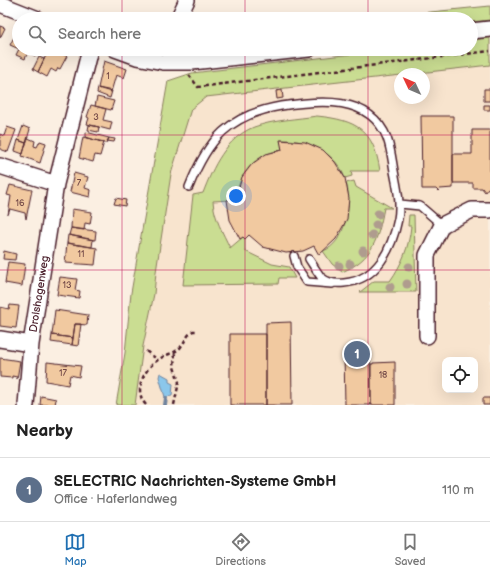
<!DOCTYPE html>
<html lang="en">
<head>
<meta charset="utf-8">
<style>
	:root { --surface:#fff; --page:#f6f6f6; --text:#222; --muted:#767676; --line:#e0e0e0; --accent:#1f6fb2 }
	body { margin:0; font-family:"Balsamiq Sans",sans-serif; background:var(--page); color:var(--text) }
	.controls { position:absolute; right:12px; bottom:12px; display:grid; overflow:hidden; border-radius:8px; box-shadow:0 4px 16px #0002 }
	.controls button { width:36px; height:36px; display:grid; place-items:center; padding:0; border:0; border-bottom:1px solid var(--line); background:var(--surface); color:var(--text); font:20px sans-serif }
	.compass { position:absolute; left:394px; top:68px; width:36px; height:36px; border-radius:50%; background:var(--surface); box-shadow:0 4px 16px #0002; rotate:314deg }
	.you { position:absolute; left:236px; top:196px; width:14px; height:14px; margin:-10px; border:3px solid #fff; border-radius:50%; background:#1a73e8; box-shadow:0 0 0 6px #1a73e833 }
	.badge { display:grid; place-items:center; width:26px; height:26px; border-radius:50%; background:var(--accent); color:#fff; font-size:13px; font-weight:700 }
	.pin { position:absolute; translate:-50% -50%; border:2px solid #fff; box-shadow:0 1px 4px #0006 }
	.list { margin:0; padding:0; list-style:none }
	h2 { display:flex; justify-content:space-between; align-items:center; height:52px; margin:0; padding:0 16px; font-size:17px }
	h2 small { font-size:13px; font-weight:400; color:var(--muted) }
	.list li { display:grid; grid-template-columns:26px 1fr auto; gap:12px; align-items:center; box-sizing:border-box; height:64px; padding:0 16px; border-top:1px solid var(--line) }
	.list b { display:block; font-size:15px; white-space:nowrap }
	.list p { margin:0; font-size:13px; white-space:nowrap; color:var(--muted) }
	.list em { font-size:13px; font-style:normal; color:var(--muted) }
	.icon { flex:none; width:22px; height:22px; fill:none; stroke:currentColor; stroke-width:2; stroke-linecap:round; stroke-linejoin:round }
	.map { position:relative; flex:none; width:490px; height:405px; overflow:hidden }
	.search { position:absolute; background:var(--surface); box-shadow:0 4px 16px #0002; left:12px; right:12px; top:12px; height:44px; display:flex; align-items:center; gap:10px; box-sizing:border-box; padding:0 14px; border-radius:22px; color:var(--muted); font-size:15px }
	.sheet { height:116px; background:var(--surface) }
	nav { display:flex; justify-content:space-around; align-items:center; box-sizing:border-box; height:56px; border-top:1px solid var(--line); background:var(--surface); font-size:11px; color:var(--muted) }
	nav a { display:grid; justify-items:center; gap:2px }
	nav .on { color:var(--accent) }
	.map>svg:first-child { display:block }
	.built { fill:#f8e4ce; fill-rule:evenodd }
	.green { fill:#cadd92; stroke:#8a7e5e }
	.water { fill:#8bc7eb; stroke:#71849e }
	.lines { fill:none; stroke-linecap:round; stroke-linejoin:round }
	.stream { stroke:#71849e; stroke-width:4 }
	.building { fill:#f1c9a0; stroke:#4a1f2b }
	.service-casing { stroke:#4a1f2b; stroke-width:10 }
	.minor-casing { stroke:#4a1f2b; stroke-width:18 }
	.path { stroke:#4a1f2b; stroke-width:2.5; stroke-dasharray:4 3; stroke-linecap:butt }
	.service { stroke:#fff; stroke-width:7 }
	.minor { stroke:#fff; stroke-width:15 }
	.tree { fill:#af9c8e }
	.grid { fill:none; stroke:#c2185b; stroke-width:1; stroke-opacity:0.55 }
	.labels { text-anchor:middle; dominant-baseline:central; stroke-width:4; stroke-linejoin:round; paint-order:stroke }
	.number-label { font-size:9px; fill:#744a48 }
	.street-label { font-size:11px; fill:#4a1f2b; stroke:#fff }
</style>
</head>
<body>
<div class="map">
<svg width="490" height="405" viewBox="0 0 490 405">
	<rect width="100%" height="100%" fill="#fbefe2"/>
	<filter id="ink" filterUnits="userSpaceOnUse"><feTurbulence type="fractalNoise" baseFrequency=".025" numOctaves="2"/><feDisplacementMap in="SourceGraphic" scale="8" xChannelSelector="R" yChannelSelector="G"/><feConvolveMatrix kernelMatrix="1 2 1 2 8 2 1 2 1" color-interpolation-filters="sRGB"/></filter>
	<g filter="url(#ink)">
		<path class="built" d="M490 65V405H135L143 346 154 294 168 81 205 97 400 75V98H424V74H412ZM445 360H475V390H445Z"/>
		<path class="green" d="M490 6V20L471 22V19H361Z
			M490 38V65L206 97 191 109 171 174 156 272 154 294 143 346 135 405H116L125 353 131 293 168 81 192 73 394 49H471V40Z
			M317 116C357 120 374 130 380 171H351L352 176 345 178C335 151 306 139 281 140L282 150C257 153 239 172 236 198H231V200L213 201C214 218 223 233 230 248L243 237 245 239V251L272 264 289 267 295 278H279L278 284 183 285 193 195 203 193C213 167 226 138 254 127 273 120 297 119 317 116Z
			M354 181 356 187 392 208H384C378 239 373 259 342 272L332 264 323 251C345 244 353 203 346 183Z
			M409 215H414L416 292H360L374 281H390C402 264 409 247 411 226H408Z"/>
		<path class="water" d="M160 373 169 378V382L173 384 172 396 165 397 159 377Z"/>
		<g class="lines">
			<path class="stream" d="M165 405 166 398"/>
		</g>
		<path class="building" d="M0 26 5 28 0 38Z
			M16 33 19 35V49H29L25 59 16 55 19 49 10 45Z
			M29 49H39L35 56 28 52Z
			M49 49 67 56 60 69 58 68 56 72 51 69 47 77 38 72Z
			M39 57 44 59 38 72 33 69Z
			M104 61 127 69 124 78 116 75 111 92 98 88Z
			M98 88 112 91 110 98 97 93Z
			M484 89H490V101H484Z
			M282 90 283 98 277 99 276 91Z
			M97 97 114 101 111 110 95 106Z
			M91 105 106 109 103 120 112 122 110 130 87 124 89 118 87 117Z
			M484 105H490V110H484Z
			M421 116H453V188L440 189 438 191 436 189H422Z
			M89 125 99 127 98 132 88 130Z
			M23 126 30 129 26 143 18 140Z
			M7 127 16 130 8 152 0 149V134L4 136Z
			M472 130H490V188H488L485 192 482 188H473V183H453V154H472Z
			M86 132 109 138 107 143H104L86 137Z
			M83 137 104 142 100 156 95 155 93 162 79 158Z
			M28 138 35 141 34 146 37 147 40 141 46 143 40 163 22 156Z
			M109 138 115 139 114 142 107 141Z
			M18 140 26 143 23 154 15 151Z
			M280 140 305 142 323 150 335 162 345 178 349 198 347 219 336 239 319 255 314 246 303 251 286 253 263 247 249 235 245 239 243 237 240 239 230 220 227 200 236 198 242 177 252 164 266 154 282 150Z
			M74 173 88 177 85 188 91 190 90 197 70 192Z
			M10 185 32 190 26 219 25 213 10 209 8 215 11 196 7 195Z
			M116 198 126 200 125 206 114 204Z
			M72 209 92 212 90 224 85 223 84 230 71 228Z
			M71 228 96 231 95 240 69 235Z
			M68 235 93 240 92 247 67 243Z
			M67 243 97 248 95 265 65 263Z
			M4 251 16 254 15 260 3 259Z
			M8 262 25 264 22 286 5 283Z
			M60 277 77 279 75 290 80 291 79 298 57 295Z
			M10 305 19 306 16 328 0 326V307L9 309Z
			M55 310 88 315 87 325 75 324 73 338 52 335Z
			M291 322 292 405H266V323Z
			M75 324H81L78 346 72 345Z
			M230 334H266V405H230Z
			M52 335 73 338 72 345 51 342Z
			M344 353H370L371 405H345Z
			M0 358 20 361 17 379V377L12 376V378L0 377Z
			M47 362 81 366 79 377 70 375 68 385 46 381Z
			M395 362V405H371V364H373V363Z
			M41 396 56 399 55 405H40Z
			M483 398H490V405H483Z"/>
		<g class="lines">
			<defs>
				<path id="service" d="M189 187C208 139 229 115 281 106 319 100 370 95 387 138 391 149 392 160 394 171 397 187 401 203 398 219 392 249 377 280 344 283 336 284 327 282 321 277 317 272 313 265 309 259
					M400 204 420 206 442 225
					M294 256 297 267 307 282 332 284"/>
				<path id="minor" d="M0 4 38 19
					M178 19 187 0
					M471 31 490 29
					M115 49 137 57 163 62H192L309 49
					M0 166 56 184
					M427 336V255L442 225 472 210H490
					M0 339 31 344
					M26 405 31 344 56 184 90 49"/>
			</defs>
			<use href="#service" class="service-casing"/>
			<use href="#minor" class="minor-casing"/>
			<path class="path" d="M189 75 198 87 490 51
				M146 351 158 360
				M146 405C132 390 145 367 161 358 167 354 175 353 180 348 185 342 186 336 193 331H197
				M174 405 179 382 174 367 175 352"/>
			<use href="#service" class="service"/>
			<use href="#minor" class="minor"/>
		</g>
		<g class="tree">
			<circle cx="378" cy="214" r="4.5"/>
			<circle cx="376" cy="225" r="4.5"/>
			<circle cx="372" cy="235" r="4.5"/>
			<circle cx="363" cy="251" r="4.5"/>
			<circle cx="350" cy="264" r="4.5"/>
			<circle cx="339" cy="266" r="4.5"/>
			<circle cx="409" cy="267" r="4.5"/>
			<circle cx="407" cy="284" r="4.5"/>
			<circle cx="390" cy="287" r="4.5"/>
		</g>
	</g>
	<path class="grid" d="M122 0V19M245 0V19M368 0V19M122 49V405M245 49V405M368 49V405M0 135H490M0 270H490"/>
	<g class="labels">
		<g class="number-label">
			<text x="108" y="76">1</text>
			<text x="96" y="117">3</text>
			<text x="79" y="183">7</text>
			<text x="20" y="203">16</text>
			<text x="81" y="254">11</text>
			<text x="67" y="285">13</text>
			<text x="63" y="373">17</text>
			<text x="383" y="375">18</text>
		</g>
		<g class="street-label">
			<text transform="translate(39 294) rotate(-81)">Drolshagenweg</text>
		</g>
	</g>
</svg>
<div class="controls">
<button><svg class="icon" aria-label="locate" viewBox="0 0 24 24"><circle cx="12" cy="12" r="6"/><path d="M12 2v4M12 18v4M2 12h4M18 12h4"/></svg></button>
</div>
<svg class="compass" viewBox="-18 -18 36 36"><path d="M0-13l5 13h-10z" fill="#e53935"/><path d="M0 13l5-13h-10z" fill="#767676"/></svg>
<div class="you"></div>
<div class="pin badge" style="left:357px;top:354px;background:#5c6f8a">1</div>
<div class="search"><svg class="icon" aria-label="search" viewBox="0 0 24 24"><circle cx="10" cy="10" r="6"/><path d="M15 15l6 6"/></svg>Search here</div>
</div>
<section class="sheet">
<h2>Nearby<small></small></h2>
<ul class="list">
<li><span class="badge" style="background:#5c6f8a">1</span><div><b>SELECTRIC Nachrichten-Systeme GmbH</b><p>Office · Haferlandweg</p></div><em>110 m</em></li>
</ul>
</section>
<nav>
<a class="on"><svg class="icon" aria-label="map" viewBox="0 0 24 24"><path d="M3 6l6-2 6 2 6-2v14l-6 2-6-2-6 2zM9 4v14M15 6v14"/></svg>Map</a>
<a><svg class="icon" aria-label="directions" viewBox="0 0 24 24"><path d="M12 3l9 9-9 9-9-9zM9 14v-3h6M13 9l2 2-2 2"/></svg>Directions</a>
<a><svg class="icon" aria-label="saved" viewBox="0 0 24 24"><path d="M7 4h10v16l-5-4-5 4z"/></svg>Saved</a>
</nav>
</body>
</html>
